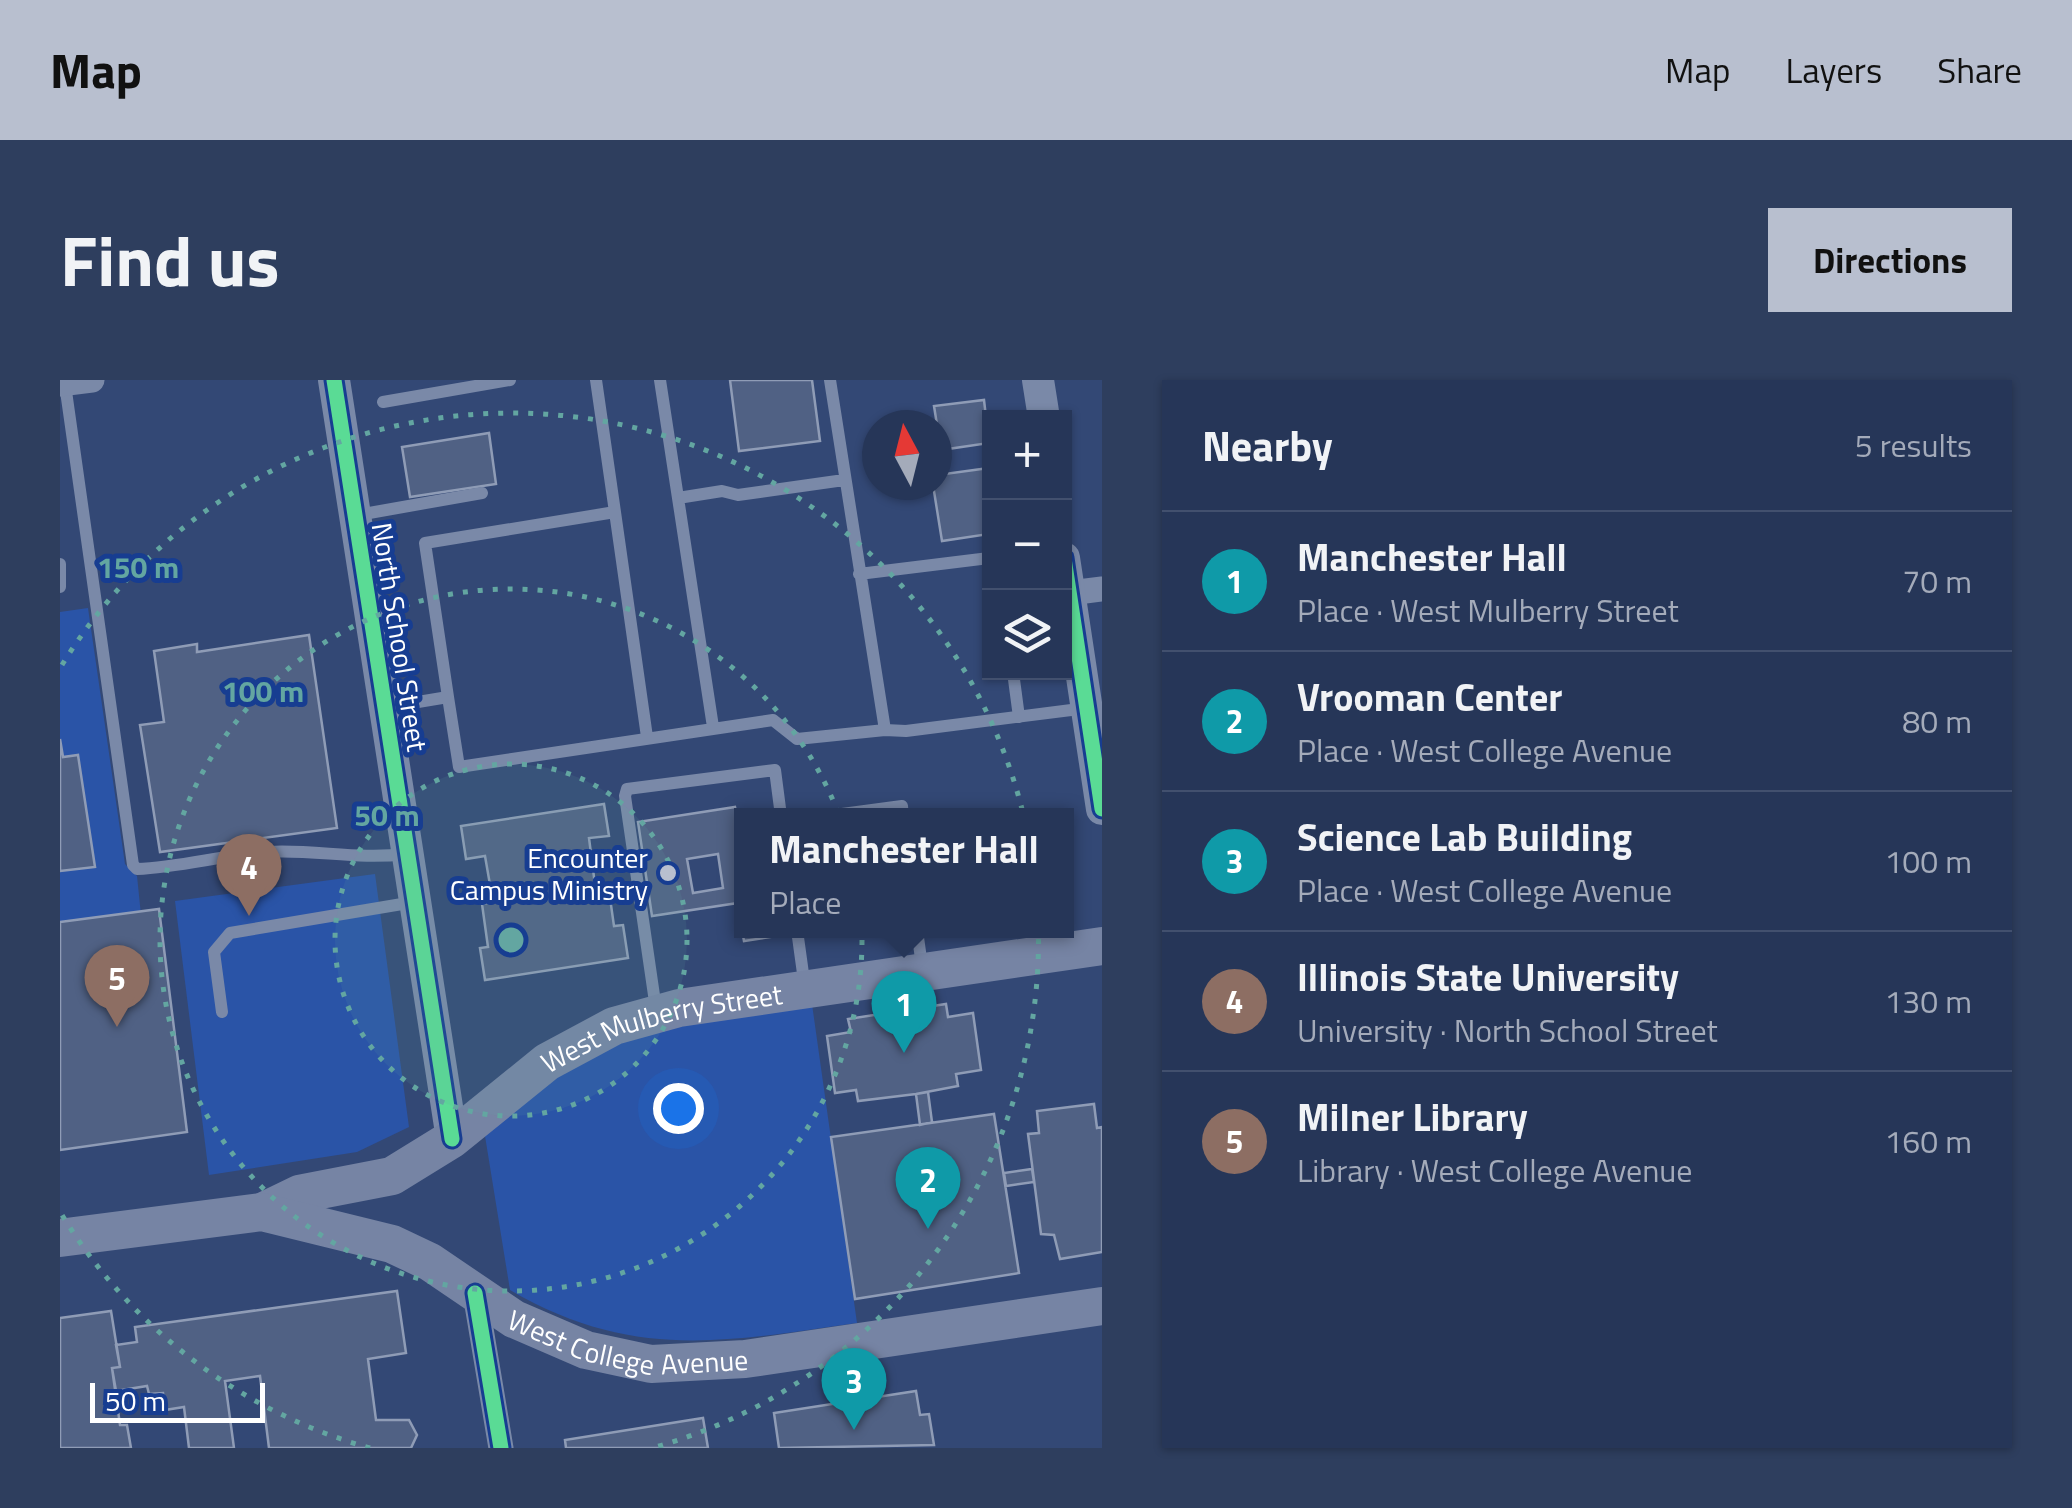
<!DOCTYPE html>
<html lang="en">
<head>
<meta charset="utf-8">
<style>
	:root { --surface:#263658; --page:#2e3e5e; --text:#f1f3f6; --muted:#a4abba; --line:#42506e; --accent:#b8bfcf }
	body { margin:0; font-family:"Titillium Web",sans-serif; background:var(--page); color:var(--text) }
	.controls { position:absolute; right:30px; top:30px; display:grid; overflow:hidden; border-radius:0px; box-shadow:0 2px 8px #0004 }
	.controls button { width:90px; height:90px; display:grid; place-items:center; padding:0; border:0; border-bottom:2px solid var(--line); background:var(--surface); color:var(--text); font:50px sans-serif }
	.compass { position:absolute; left:802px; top:30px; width:90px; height:90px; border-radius:50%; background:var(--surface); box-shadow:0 2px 8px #0004; rotate:353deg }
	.scale { position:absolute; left:30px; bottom:25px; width:175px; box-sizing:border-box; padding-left:10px; border:5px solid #fff; border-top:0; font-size:28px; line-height:35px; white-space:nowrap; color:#fff; -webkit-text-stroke:8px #173d91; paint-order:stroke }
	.you { position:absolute; left:618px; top:728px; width:35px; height:35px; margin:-25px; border:8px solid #fff; border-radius:50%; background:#1a73e8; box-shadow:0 0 0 15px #1a73e833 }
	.badge { display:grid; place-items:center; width:65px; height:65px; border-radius:50%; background:var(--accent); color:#fff; font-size:32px; font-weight:700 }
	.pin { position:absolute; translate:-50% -82px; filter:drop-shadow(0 2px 5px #0008) }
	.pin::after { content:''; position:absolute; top:52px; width:35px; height:30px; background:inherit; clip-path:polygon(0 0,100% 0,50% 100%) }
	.popup { position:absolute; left:674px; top:428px; width:340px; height:130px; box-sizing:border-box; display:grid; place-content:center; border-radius:0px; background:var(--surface); filter:drop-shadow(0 2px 8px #0005); font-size:32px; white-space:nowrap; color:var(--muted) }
	.popup b { font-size:38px; color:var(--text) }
	.popup::after { content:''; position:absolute; left:50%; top:100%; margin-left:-20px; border:20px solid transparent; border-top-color:var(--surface) }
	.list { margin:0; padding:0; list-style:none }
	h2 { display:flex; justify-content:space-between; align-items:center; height:130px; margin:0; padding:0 40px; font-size:42px }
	h2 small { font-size:32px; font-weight:400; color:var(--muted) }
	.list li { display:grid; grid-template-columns:65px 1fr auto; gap:30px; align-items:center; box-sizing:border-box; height:140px; padding:0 40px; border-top:2px solid var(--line) }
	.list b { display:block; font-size:38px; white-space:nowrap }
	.list p { margin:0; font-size:32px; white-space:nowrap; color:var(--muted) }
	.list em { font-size:32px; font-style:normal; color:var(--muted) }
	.icon { flex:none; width:55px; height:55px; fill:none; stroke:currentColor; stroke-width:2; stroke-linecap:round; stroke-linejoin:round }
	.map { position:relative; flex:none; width:1042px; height:1068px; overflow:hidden; border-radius:0px }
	header { display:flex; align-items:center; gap:60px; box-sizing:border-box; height:140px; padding:0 50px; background:var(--accent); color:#111 }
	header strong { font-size:48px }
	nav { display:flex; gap:55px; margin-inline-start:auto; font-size:35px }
	.intro { display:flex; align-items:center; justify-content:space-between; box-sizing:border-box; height:240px; padding:0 60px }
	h1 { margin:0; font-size:70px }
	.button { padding:25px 45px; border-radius:0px; background:var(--accent); color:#111; font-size:35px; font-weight:700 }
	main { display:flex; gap:60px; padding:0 60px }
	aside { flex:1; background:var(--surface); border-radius:0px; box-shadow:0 2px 8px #0004 }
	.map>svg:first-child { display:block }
	.green { fill:#2a54a7 }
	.building { fill:#506184; stroke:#8f9cb6; stroke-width:2.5; fill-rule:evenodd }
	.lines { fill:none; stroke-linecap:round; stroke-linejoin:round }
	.service { stroke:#7a89a8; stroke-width:12 }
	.minor { stroke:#7a89a8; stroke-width:25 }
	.tertiary { stroke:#7a89a8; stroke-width:32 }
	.secondary { stroke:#7684a4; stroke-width:38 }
	.cycleway-casing { stroke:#173d91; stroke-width:21 }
	.cycleway { stroke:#5adb95; stroke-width:15 }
	.ring { fill:none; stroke:#63a6a1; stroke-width:5; stroke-dasharray:5 10 }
	.poi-dot { fill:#b8bfcf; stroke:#173d91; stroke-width:4 }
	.labels { text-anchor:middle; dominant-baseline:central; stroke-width:10; stroke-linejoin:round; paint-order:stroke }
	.street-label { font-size:28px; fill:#fff; stroke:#173d91 }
	.poi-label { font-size:28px; fill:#fff; stroke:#173d91; text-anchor:end }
	.centre { fill:#63a6a1; stroke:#173d91; stroke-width:5 }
	.ring-label { font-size:30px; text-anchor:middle; font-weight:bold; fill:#63a6a1; stroke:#173d91; stroke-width:10; stroke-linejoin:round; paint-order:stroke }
</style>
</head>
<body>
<header>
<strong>Map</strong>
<nav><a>Map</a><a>Layers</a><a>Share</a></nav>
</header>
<div class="intro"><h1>Find us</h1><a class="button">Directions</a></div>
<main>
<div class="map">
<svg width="1042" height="1068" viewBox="0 0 1042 1068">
	<rect width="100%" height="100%" fill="#334875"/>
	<path class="green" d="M28 228 65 484 77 496 81 535 0 546V491L35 486 19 376 3 377 0 359V232Z
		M315 494 349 747 297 772 149 795 115 521Z
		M751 617 797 943C664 962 572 981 450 910L425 756C475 715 528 664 591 647 643 632 698 627 751 617Z"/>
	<path class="building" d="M670 0H752L760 61 679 71Z
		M924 20 929 63 881 70 874 26Z
		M429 53 436 104 350 117 342 67Z
		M929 88V154L882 161 873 105H877V95Z
		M249 255 277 448 100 472 80 345 104 342 94 271 137 264V272Z
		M0 359 3 377 18 375 35 487 0 491Z
		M544 424 549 456 529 458 535 505 548 504 554 546 563 545 568 578 425 600 420 568 428 567 422 524 433 522 425 476 406 479 401 446Z
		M675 427 682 460V545L678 523 592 536 578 442ZM658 474 663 508 633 513 627 479Z
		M99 529 127 752 0 770V542Z
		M682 550H730V554L684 561Z
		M886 624 888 637 913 633 921 690 896 694 898 706 856 714 798 721 796 710 775 713 767 656 791 652 788 639Z
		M868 712 872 742 860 745 856 714Z
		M1034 724 1037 748 1042 747V872L1000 879 994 855 981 854 968 754 979 753 977 731Z
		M934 734 959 893 795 919 771 757Z
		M972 789 974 802 946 806 944 793Z
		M337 911 346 973 308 979 316 1040H349L357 1055 351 1068H209L200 996 165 1001 174 1068H129L124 1027 105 1030 103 1013 89 1014 87 1006 56 1011 52 988 60 987 56 965 77 962 75 947Z
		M51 931 60 987 52 988 60 1045H67L71 1068H0V938Z
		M856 1011 860 1035 869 1034 874 1065 719 1068 714 1033Z
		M643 1038 648 1068H506L505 1060Z"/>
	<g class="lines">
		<path class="service" d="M600 0 618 118 662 111 678 115 784 100
			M770 0 825 350 846 351 1027 328
			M5 4 73 485 77 489C121 487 163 475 207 472 253 469 298 480 345 474
			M323 22 450 0
			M618 118 653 347
			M555 132 587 357
			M298 135 422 113
			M0 184V207
			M799 194 929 178
			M953 292 959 337
			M388 317 365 163 555 132 536 0
			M328 327 388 317 399 387 713 340 737 359 825 350
			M767 436 842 426 843 436
			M737 550 745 608
			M857 550 862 586
			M596 629 565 416 567 409 715 390 721 436
			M162 632 154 572 170 553 354 522"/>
		<path class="minor" d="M0 4 32 0
			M1010 213 1042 209
			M415 913 441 1068"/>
		<path class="tertiary" d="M274 0 392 759
			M978 0 984 38
			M1004 178 1042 429"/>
		<g class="secondary">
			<path id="s1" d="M202 832 239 814 332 796 392 759 487 682 554 646 619 628 1042 566"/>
			<path id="s2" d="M0 858 202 832 332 864 370 882 454 939 526 970 591 984 685 979 1042 926"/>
		</g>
		<defs>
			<path id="cycleway" d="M274 0 392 759
				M1004 178 1042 429
				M415 913 441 1068"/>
		</defs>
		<use href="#cycleway" class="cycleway-casing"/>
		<use href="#cycleway" class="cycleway"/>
	</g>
	<circle cx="451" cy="560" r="176" fill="#63a6a1" fill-opacity=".12"/>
	<g class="ring">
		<circle cx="451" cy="560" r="176"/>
		<circle cx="451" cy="560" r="351"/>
		<path d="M310 1068A527 527 0 0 1 2 835M2 285A527 527 0 1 1 592 1068"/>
	</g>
	<circle class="poi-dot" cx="608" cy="493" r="10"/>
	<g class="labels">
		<g class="street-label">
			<text transform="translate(340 257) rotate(81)">North School Street</text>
			<text stroke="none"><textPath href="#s1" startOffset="450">West Mulberry Street</textPath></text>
			<text stroke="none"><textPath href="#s2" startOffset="600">West College Avenue</textPath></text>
		</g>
		<g class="poi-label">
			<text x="588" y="477">Encounter<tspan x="588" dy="32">Campus Ministry</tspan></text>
		</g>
	</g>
	<circle cx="451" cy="560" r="15" class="centre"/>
	<g class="ring-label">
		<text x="78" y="198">150 m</text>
		<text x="203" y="322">100 m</text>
		<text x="327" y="446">50 m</text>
	</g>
</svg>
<div class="controls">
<button>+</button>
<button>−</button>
<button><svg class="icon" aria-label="layers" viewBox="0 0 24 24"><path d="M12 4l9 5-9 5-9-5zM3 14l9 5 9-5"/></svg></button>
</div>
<svg class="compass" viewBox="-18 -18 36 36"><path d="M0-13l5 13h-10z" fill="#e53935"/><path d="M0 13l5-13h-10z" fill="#a4abba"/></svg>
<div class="scale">50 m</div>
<div class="you"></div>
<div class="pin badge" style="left:844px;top:673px;background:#0f9aa8">1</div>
<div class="popup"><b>Manchester Hall</b>Place</div>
<div class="pin badge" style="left:868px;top:849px;background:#0f9aa8">2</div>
<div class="pin badge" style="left:794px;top:1050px;background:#0f9aa8">3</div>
<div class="pin badge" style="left:189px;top:536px;background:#8d6e63">4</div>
<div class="pin badge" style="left:57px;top:647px;background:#8d6e63">5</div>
</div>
<aside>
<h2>Nearby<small>5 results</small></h2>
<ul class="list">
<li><span class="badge" style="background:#0f9aa8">1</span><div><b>Manchester Hall</b><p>Place · West Mulberry Street</p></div><em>70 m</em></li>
<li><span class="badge" style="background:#0f9aa8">2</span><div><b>Vrooman Center</b><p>Place · West College Avenue</p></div><em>80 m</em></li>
<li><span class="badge" style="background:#0f9aa8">3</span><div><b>Science Lab Building</b><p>Place · West College Avenue</p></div><em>100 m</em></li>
<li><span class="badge" style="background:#8d6e63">4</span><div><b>Illinois State University</b><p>University · North School Street</p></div><em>130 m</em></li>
<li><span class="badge" style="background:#8d6e63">5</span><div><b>Milner Library</b><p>Library · West College Avenue</p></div><em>160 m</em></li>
</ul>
</aside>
</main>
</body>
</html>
